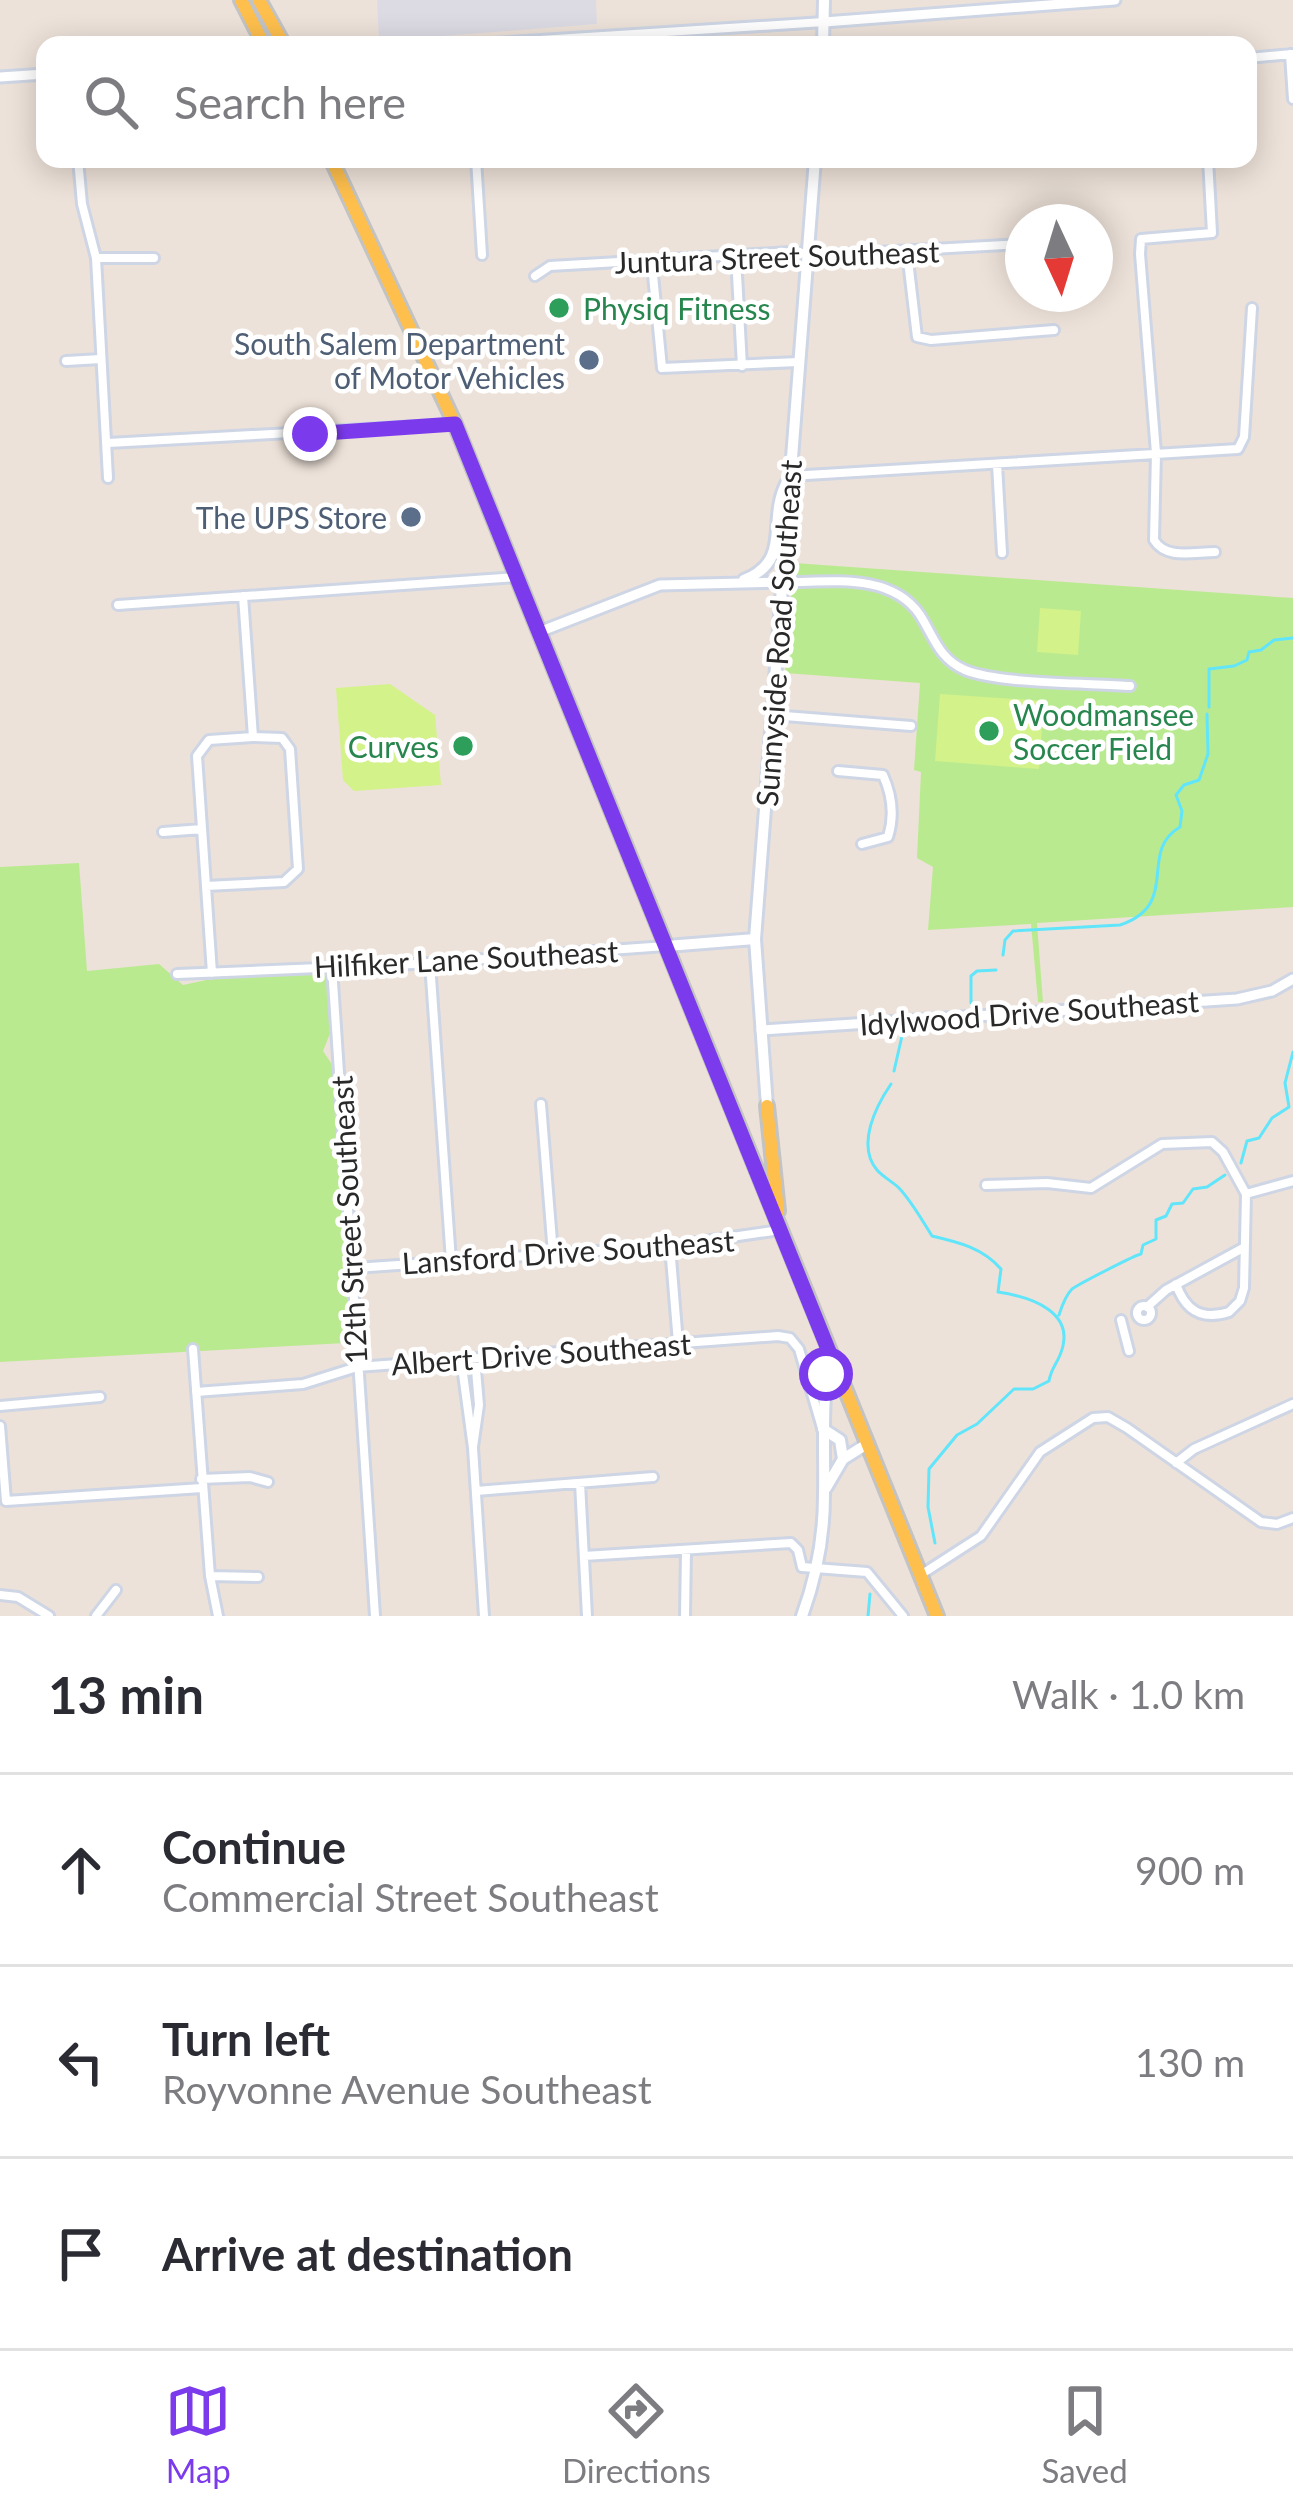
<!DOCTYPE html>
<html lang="en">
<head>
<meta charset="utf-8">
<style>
	:root { --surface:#fff; --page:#f2f2f3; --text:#2b2b33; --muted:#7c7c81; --line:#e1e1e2; --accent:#7c3aed }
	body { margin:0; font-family:Lato,sans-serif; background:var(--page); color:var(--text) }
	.compass { position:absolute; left:1005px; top:204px; width:108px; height:108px; border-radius:50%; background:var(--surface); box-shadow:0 6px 30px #0003; rotate:176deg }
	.stop { position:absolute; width:36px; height:36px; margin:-27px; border:9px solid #7c3aed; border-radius:50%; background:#fff }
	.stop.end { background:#7c3aed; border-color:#fff; box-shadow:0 3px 12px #0008 }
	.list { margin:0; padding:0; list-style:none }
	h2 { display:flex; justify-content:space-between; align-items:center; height:156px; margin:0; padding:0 48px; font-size:51px }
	h2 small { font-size:39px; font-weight:400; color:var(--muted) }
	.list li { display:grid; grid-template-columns:78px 1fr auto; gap:36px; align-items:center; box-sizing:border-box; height:192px; padding:0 48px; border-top:3px solid var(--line) }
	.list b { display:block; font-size:45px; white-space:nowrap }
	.list p { margin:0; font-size:39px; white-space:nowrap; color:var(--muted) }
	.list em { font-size:39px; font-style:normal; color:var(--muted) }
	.icon { flex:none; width:66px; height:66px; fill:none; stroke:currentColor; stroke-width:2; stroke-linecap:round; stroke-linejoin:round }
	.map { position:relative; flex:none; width:1293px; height:1616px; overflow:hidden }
	.search { position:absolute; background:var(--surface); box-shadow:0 6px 30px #0003; left:36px; right:36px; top:36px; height:132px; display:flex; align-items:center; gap:30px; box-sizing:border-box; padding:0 42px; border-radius:24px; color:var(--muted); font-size:45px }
	.sheet { height:732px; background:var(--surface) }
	nav { display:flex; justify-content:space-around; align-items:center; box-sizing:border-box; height:168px; border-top:3px solid var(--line); background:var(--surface); font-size:33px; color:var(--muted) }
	nav a { display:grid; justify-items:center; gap:6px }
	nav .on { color:var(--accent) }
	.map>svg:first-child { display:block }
	.industrial { fill:#dcdbe4 }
	.green { fill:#baea90 }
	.pitch { fill:#d3f28a }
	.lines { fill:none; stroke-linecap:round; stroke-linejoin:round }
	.stream { stroke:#61e5fa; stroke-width:3 }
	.minor-casing { stroke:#ced5e4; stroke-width:14 }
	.tertiary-casing { stroke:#ced5e4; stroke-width:15 }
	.secondary-casing { stroke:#ced5e4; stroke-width:16 }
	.primary-casing { stroke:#c3c3c3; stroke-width:18 }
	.minor { stroke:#fff; stroke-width:8 }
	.tertiary { stroke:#fff; stroke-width:9 }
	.secondary { stroke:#fff; stroke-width:10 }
	.primary { stroke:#febf4d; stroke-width:12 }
	.route { stroke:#7c3aed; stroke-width:15 }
	.leisure-dot { fill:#2e9e5b; stroke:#fff; stroke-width:4.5 }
	.service-dot { fill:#5c6f8a; stroke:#fff; stroke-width:4.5 }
	.labels { text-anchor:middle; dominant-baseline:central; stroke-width:9; stroke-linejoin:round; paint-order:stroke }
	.street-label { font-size:30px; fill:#292929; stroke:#fff }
	.leisure-label { font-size:30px; fill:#27864d; stroke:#fff; text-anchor:start }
	.service-label { font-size:30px; fill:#4e5e75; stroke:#fff; text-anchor:end }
</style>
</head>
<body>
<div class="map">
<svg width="1293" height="1616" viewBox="0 0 1293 1616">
	<rect width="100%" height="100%" fill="#ede2d9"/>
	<path class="industrial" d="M377 0H596L597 24 379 41Z"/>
	<path class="green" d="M794 563 1293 598V907L1037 923 1043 1002H1038L1031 924 928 930 933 867 917 858 921 772 914 770 920 683 785 673Z
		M79 863 87 971 159 964 183 985 220 977 321 971 327 977 331 1031 323 1051 345 1084 364 1342 0 1362V867Z"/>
	<path class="pitch" d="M1040 608 1081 611 1078 655 1037 652Z
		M390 684 435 715 441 785 354 791 343 780 336 688Z
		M940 694 1044 701 1039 769 935 761Z"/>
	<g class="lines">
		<path class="stream" d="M1209 707V669L1234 666 1247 660 1249 652 1261 650 1274 640 1293 638
			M1003 955 1005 940 1013 931 1120 925C1182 904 1137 852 1180 827L1182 811 1176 795 1184 785 1199 780 1208 754 1207 714
			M971 1003V976L977 971 996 970
			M894 1071 902 1036
			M891 1084C876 1106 856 1145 877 1170 883 1177 893 1182 899 1188 912 1202 922 1220 932 1236 958 1242 983 1248 1001 1269L998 1292C1031 1297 1078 1312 1060 1355 1056 1365 1051 1369 1049 1381L1033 1389H1014L977 1424 957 1435 929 1469 928 1507 935 1543
			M1241 1163 1247 1141 1259 1138 1272 1118 1289 1107 1285 1083 1293 1052
			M1059 1315C1062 1306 1065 1296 1072 1289 1079 1284 1135 1255 1141 1254L1143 1245 1156 1239V1220L1166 1216 1172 1204 1183 1203 1193 1189 1207 1187 1225 1175
			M868 1616 870 1594"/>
		<defs>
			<path id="minor" d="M461 45 824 22
				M1290 54 1293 99
				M1248 58 1292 54
				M78 159 82 204 96 258 108 478
				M476 159 482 255
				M1208 159 1212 233 1141 239 1140 254 1156 453 1154 540C1166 560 1194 552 1215 552
				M907 252 917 337 931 340 1054 330
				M96 258H154
				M653 275 662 368 799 362
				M737 275 742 366
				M535 276 550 266 791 252 823 255 1023 244
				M66 361 101 359
				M108 443 454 424
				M997 464 1002 553
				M790 476 1238 449 1244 437 1252 308
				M782 582C827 583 890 571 920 615 934 637 939 659 965 670 999 684 1089 683 1130 686
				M118 605 517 577
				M772 715 911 726
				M838 771 883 775C892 795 895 815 888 837L862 844
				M163 832 202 829
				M206 886 284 882 298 869 290 749 282 738 253 737
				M430 963 451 1261
				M332 967 375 1616
				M212 973 197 756 209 740 253 737 243 596
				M177 974 414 964 666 946
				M541 1104 553 1254
				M986 1185 1047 1183 1091 1188 1162 1144 1212 1142 1223 1152 1246 1194 1244 1288 1240 1301 1229 1312C1201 1321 1185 1310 1176 1284
				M1246 1194 1293 1181
				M670 1246 678 1343
				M355 1268 670 1246 780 1230
				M1137 1313a7 7 0 1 1 14 0a7 7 0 1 1-14 0Z
				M1147 1307 1166 1290 1243 1248
				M1121 1320 1129 1351
				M193 1349 210 1576 218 1616
				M461 1359 473 1448 484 1616
				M196 1392 303 1384 357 1367 778 1336 790 1338 799 1349 822 1428
				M0 1406 100 1397
				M0 1426 6 1501 202 1488
				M473 1447 479 1405 475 1358
				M1176 1463 1194 1449 1293 1404
				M201 1479 250 1477 268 1482
				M580 1483 587 1616
				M476 1491 653 1477
				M584 1556 791 1543 798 1550 802 1567 867 1572 903 1616
				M922 1574 981 1536 1040 1452 1093 1418 1108 1417 1127 1428 1261 1522 1277 1524 1293 1518
				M210 1576 258 1577
				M0 1595 18 1597 49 1616
				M96 1616 116 1590
				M685 1616 686 1550"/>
			<path id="tertiary" d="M824 22 1115 0
				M0 77 45 74
				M539 632 660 585 782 582
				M761 1030 1237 999 1272 991 1293 979"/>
			<path id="secondary" d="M823 45 824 0
				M744 580C793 560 767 522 786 484
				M667 946 755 939
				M767 1106 755 939 815 159
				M823 1429 840 1440 843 1459
				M826 1488 843 1459 867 1444
				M802 1616C816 1578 824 1536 824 1495 825 1448 821 1401 830 1354"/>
			<path id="primary" d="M241 0 264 45
				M259 0 284 45
				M331 159 455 424 937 1616
				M767 1106 778 1211"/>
		</defs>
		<use href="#minor" class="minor-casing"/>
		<use href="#tertiary" class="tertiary-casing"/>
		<use href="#secondary" class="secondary-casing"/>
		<use href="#primary" class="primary-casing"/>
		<use href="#minor" class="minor"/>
		<use href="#tertiary" class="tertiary"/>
		<use href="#secondary" class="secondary"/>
		<use href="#primary" class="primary"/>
	</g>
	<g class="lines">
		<path class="route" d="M310 434 455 424 830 1354 826 1374"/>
	</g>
	<g class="leisure-dot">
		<circle cx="559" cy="308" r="12"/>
		<circle cx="989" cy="731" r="12"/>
		<circle cx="463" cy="746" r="12"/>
	</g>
	<g class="service-dot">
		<circle cx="589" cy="360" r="12"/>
		<circle cx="411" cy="517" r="12"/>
	</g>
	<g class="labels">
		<g class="street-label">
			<text transform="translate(777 256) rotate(-2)">Juntura Street Southeast</text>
			<text transform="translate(778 633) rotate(-86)">Sunnyside Road Southeast</text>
			<text transform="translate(466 958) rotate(-3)">Hilfiker Lane Southeast</text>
			<text transform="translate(1029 1012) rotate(-4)">Idylwood Drive Southeast</text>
			<text transform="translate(348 1220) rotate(-93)">12th Street Southeast</text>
			<text transform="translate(568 1251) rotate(-4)">Lansford Drive Southeast</text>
			<text transform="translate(541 1353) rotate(-4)">Albert Drive Southeast</text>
		</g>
		<g class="leisure-label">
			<text x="583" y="308">Physiq Fitness</text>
			<text x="1013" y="714">Woodmansee<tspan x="1013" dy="34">Soccer Field</tspan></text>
			<text x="439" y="746" text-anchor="end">Curves</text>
		</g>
		<g class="service-label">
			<text x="565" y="343">South Salem Department<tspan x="565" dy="34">of Motor Vehicles</tspan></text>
			<text x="387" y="517">The UPS Store</text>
		</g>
	</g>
</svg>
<svg class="compass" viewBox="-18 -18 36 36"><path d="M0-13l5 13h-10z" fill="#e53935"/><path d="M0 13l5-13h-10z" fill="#7c7c81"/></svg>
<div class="stop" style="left:826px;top:1374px"></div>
<div class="stop end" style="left:310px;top:434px"></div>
<div class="search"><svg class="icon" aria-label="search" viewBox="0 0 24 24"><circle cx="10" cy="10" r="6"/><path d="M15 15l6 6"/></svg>Search here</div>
</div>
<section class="sheet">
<h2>13 min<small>Walk · 1.0 km</small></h2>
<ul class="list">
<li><svg class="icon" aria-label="ahead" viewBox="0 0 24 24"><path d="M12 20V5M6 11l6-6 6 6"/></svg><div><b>Continue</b><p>Commercial Street Southeast</p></div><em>900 m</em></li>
<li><svg class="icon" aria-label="left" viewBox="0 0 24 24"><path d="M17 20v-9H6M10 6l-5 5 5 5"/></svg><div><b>Turn left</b><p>Royvonne Avenue Southeast</p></div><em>130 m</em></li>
<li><svg class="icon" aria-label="arrive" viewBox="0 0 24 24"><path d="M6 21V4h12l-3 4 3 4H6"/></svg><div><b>Arrive at destination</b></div></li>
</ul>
</section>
<nav>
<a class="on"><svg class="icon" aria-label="map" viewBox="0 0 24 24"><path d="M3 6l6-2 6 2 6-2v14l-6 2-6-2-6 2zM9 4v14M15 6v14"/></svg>Map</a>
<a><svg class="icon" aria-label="directions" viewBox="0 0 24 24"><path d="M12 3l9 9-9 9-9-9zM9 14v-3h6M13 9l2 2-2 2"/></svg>Directions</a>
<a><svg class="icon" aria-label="saved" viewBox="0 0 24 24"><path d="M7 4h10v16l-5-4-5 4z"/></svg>Saved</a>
</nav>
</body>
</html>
